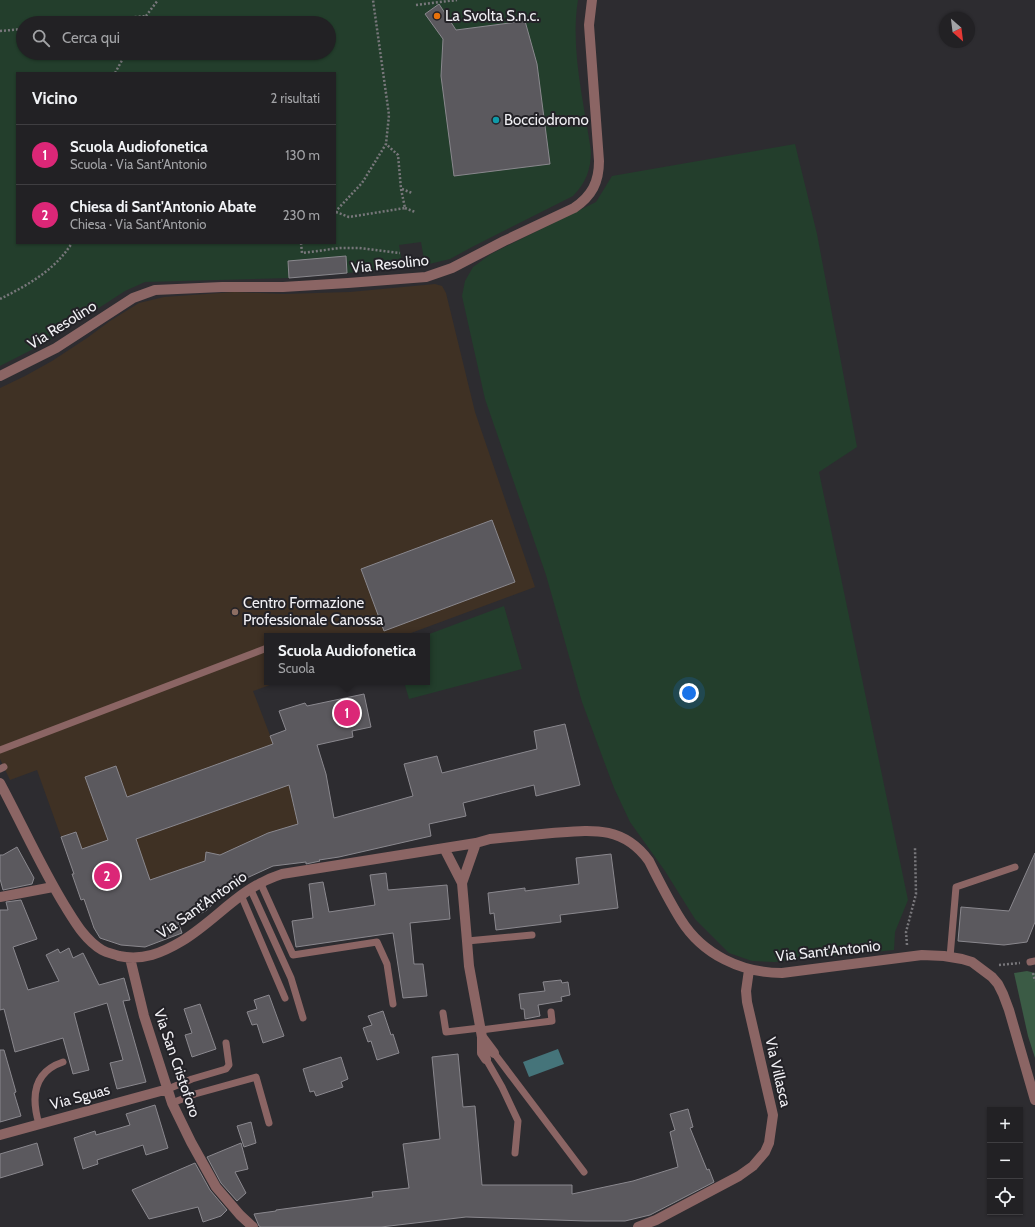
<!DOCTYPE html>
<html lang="it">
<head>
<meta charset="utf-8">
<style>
	:root { --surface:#222124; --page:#2a292c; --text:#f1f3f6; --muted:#a2a3a6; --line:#3f3e41; --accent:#db2777 }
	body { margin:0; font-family:Cabin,sans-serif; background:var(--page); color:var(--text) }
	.controls { position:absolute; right:12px; bottom:12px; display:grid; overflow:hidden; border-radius:0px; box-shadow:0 1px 3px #0004 }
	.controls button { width:36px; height:36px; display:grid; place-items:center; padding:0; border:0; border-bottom:1px solid var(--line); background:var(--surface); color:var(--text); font:20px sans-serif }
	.compass { position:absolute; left:939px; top:12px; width:36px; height:36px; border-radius:50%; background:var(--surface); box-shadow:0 1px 3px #0004; rotate:152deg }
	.you { position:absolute; left:689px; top:693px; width:14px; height:14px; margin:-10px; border:3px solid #fff; border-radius:50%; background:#1a73e8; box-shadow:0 0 0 6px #1a73e833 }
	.badge { display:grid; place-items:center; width:26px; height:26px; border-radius:50%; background:var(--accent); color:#fff; font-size:13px; font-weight:700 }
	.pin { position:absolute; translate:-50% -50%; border:2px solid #fff; box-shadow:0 1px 4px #0006 }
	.popup { position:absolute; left:264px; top:633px; width:166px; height:52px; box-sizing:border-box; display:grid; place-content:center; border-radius:0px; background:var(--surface); filter:drop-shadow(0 1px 3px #0005); font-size:13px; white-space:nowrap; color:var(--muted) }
	.popup b { font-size:15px; color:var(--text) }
	.popup::after { content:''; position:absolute; left:50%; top:100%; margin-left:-8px; border:8px solid transparent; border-top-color:var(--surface) }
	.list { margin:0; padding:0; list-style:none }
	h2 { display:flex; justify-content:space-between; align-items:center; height:52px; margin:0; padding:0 16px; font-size:17px }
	h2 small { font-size:13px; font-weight:400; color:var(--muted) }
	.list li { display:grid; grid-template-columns:26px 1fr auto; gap:12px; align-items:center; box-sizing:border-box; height:60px; padding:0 16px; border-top:1px solid var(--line) }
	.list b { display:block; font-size:15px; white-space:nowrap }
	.list p { margin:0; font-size:13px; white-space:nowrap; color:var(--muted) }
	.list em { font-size:13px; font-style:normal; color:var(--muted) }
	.icon { flex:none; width:22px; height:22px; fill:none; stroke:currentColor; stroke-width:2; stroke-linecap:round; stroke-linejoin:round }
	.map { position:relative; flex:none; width:1035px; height:1227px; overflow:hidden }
	.search { position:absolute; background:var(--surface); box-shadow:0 1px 3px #0004; left:16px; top:16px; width:320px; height:44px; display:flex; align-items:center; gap:10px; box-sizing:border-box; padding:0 14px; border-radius:22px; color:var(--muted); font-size:15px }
	.panel { position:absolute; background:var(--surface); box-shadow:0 1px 3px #0004; left:16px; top:72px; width:320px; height:172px; border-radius:0px }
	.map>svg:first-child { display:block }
	.education { fill:#3f3124 }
	.green { fill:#233e2c; fill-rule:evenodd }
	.forest { fill:#3b5b45 }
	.water { fill:#45747a }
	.building { fill:#5b595e; stroke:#8a888e; fill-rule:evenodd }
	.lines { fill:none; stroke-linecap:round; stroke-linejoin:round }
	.path { stroke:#78777b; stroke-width:2.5; stroke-dasharray:2 2; stroke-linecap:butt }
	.lane { stroke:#8b6564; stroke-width:7 }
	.street { stroke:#8b6564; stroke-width:10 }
	.food-dot { fill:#e8710a; stroke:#232227; stroke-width:1.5 }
	.culture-dot { fill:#0f9aa8; stroke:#232227; stroke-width:1.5 }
	.education-dot { fill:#8d6e63; stroke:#232227; stroke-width:1.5 }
	.labels { text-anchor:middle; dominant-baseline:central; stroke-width:4; stroke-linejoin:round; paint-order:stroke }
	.poi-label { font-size:15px; fill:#f1f0f4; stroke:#232227; text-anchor:start }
	.street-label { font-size:15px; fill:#f1f0f4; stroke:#232227 }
</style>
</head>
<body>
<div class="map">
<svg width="1035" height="1227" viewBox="0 0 1035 1227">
	<rect width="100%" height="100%" fill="#2d2c30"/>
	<path class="education" d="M435 284 442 286 446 293 475 412 535 587 403 636H267V682H278L253 691 289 785 298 824 268 833 218 856 211 853 208 854 206 857 205 861 219 897 207 910 200 914 178 922 182 933 145 947 121 945 103 939 94 928 84 900H81L72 874 74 873 37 770 10 780 0 759V388L25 376 52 361 87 338 110 321 139 303 164 297 234 292 283 294 350 292Z"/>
	<path class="green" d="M0 0H578C570 48 584 103 591 151 591 169 586 183 573 196L472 247 450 259 425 265 421 242 399 245 403 268 289 278 145 282 125 291 45 343 0 366ZM23 23H329V53H23ZM17 73H335V243H17Z
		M795 144 817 234 857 447 819 472 908 900 895 932 894 950 774 962 752 961 729 953 695 919 665 871 630 822 614 788 582 702 546 575 485 399 462 296 465 281 473 267 491 254 596 202 612 176Z
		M504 606 522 669 409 699 404 682H427V636H424Z"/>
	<path class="forest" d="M1027 971 1035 973V1058L1028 1036 1014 973Z"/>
	<path class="water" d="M558 1049 564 1064 529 1077 523 1062Z"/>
	<path class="building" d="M439 4 456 30 525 21 537 64 550 164 454 176 441 76 443 39 425 14Z
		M346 256 347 273 289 278 288 261Z
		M492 520 515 582 384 631 361 569Z
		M364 694 371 727 352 731 353 737 317 745 326 774 334 818 413 796 404 764 437 756 442 773 537 749 534 731 565 724 580 785 536 796 534 785 463 803 466 816 429 824 431 836 339 857 319 860 320 861 306 864V862L273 866 238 882 223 893 207 910 200 914 178 922 182 933 145 947 121 945 100 938 94 928 84 899 81 900 72 874H74L61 837 76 832 82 849 108 840 85 777 116 766 127 797 273 744 270 736 286 730 279 711 305 703 307 706ZM289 785 298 824 268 833 220 855 206 852 205 861 150 880 136 839Z
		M17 847 34 878 32 884 3 890 0 879V855H3Z
		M1035 853V922L1027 942 1004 945 958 941 961 907 1009 911Z
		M611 854 618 908 560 915 561 922 496 930 494 913 490 914 488 893 525 888V891L579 884 576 858Z
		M386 873 388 890 447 885 450 919 410 923 414 964H423L427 996 403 998 393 933 296 947 292 921 313 918 309 884 323 882 329 912 375 905 370 875Z
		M21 900 37 939 13 947 28 990 59 981 46 955 58 949 60 953 69 948 73 958 83 953 99 985 124 978 130 1000 123 1001 146 1082 117 1089 110 1063 123 1060 107 1003 74 1013 89 1070 73 1074 63 1038 15 1052 4 1009 0 1010V910H8L6 902Z
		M561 980 562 983 568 982 570 995 561 997 562 1001 538 1005 540 1016 525 1019 524 1009H521L519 994 545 991 543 982Z
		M269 995 284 1036 263 1043 257 1024 252 1025 247 1012 257 1009 254 1000Z
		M200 1004 216 1049 192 1057 185 1035 192 1033 184 1009Z
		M383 1011 391 1035 393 1034 399 1053 377 1060 371 1041 368 1042 363 1028 372 1025 368 1016Z
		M0 1050H4L16 1092 14 1093 21 1116 0 1122Z
		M458 1054 463 1107 475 1106 482 1185H572V1194L633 1181 678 1167 670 1132 675 1130 670 1114 688 1109 693 1127 690 1128 707 1170 709 1169 714 1182 650 1215 625 1221H586L466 1217 381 1227H261L259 1226 254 1214 276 1211V1210L373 1197 372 1192 409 1188 403 1144 440 1139 432 1057Z
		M341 1057 348 1079 341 1082 343 1087 316 1096 314 1091 310 1092 303 1069Z
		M155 1105 168 1148 146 1155 143 1145 97 1160 98 1164 83 1169 74 1138 95 1131 96 1135 130 1125 126 1114Z
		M251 1122 256 1143 244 1147 237 1126Z
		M37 1143 43 1165 0 1178V1154Z
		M241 1143 248 1169 235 1172 246 1193 237 1201 221 1183 207 1157Z
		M195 1163 210 1190 227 1210 221 1216 203 1222 198 1207 149 1219 132 1190Z"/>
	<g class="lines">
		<path class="path" d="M416 5 457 0
			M146 16 158 0
			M75 23 146 16 142 23
			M0 31 23 29
			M115 73 126 53
			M402 189 412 193
			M405 208 415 212
			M335 212 362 183 386 144 389 115 373 0
			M336 212 349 217 405 208 401 189 398 155 386 144
			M301 243 302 253 340 248H359L400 253
			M0 299C28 285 55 270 72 243
			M907 945 906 932 916 894 915 848
			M999 965 1020 963
			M1033 973 1035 981"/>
		<path class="lane" d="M0 750 267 648
			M0 769 4 767
			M260 882 293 955 377 942 387 964 393 1004
			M250 888 291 978 303 1018
			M241 895 285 998
			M467 941 532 935
			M950 957 956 887 1015 867
			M1030 962 1035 961
			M443 1013 446 1032 480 1028
			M481 1030 552 1021 551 1012
			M494 1053 584 1172
			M486 1059 502 1087 518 1121 515 1153
			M168 1089 192 1079 226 1069 229 1065 226 1043
			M172 1103 195 1094 256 1077 269 1123
			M39 1124C31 1097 33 1072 63 1062"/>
		<path class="street" d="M0 376 56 348 133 298 155 290 222 287H283L348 283 426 277 452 268 504 241 574 208C592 196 599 182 599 161L589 25 592 0
			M0 783C22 824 41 867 65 906 75 922 85 940 102 950 107 953 114 954 119 956 143 961 162 953 182 941 218 919 240 887 282 874L476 843 490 839C511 837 531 835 552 833 591 830 623 825 649 861 659 881 669 901 681 920 703 955 742 973 782 973L922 955 944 956 962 959 972 962 992 977 998 984 1003 994 1009 1010 1035 1100
			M476 843 462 883 467 941 469 966 482 1037 494 1053
			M444 848 462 883
			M0 897 53 887
			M130 958 144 1016 172 1103 191 1142 216 1187 240 1215 253 1227
			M482 1037V1053L486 1059
			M0 1135 168 1089
			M638 1227 656 1220 739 1176 753 1166 765 1152 769 1143 773 1115 747 1002 746 991 749 970"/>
	</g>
	<circle class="food-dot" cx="437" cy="16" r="4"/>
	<circle class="culture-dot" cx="496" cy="120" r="4"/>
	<circle class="education-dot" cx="235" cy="612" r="4"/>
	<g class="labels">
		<g class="poi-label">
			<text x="445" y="16">La Svolta S.n.c.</text>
			<text x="504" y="120">Bocciodromo</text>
			<text x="243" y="603">Centro Formazione<tspan x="243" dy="17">Professionale Canossa</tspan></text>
		</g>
		<g class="street-label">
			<text transform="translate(390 264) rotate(-6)">Via Resolino</text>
			<text transform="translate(62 325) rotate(-32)">Via Resolino</text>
			<text transform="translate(202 905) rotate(-35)">Via Sant'Antonio</text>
			<text transform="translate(828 951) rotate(-6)">Via Sant'Antonio</text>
			<text transform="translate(177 1063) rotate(71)">Via San Cristoforo</text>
			<text transform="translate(778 1072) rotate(77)">Via Villasca</text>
			<text transform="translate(80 1097) rotate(-15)">Via Sguas</text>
		</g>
	</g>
</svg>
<div class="controls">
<button>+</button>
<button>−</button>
<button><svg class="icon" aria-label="locate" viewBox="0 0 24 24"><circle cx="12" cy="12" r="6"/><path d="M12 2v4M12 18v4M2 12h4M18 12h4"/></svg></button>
</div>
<svg class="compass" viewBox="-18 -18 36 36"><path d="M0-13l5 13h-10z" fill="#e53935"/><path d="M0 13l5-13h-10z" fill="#a2a3a6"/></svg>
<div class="you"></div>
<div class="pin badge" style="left:347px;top:713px">1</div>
<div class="popup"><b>Scuola Audiofonetica</b>Scuola</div>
<div class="pin badge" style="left:107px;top:876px">2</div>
<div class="search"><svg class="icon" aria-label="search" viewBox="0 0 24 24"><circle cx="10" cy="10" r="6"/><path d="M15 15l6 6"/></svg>Cerca qui</div>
<section class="panel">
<h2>Vicino<small>2 risultati</small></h2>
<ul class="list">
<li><span class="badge">1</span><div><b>Scuola Audiofonetica</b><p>Scuola · Via Sant'Antonio</p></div><em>130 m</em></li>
<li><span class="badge">2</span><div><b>Chiesa di Sant'Antonio Abate</b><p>Chiesa · Via Sant'Antonio</p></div><em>230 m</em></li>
</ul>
</section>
</div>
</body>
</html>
